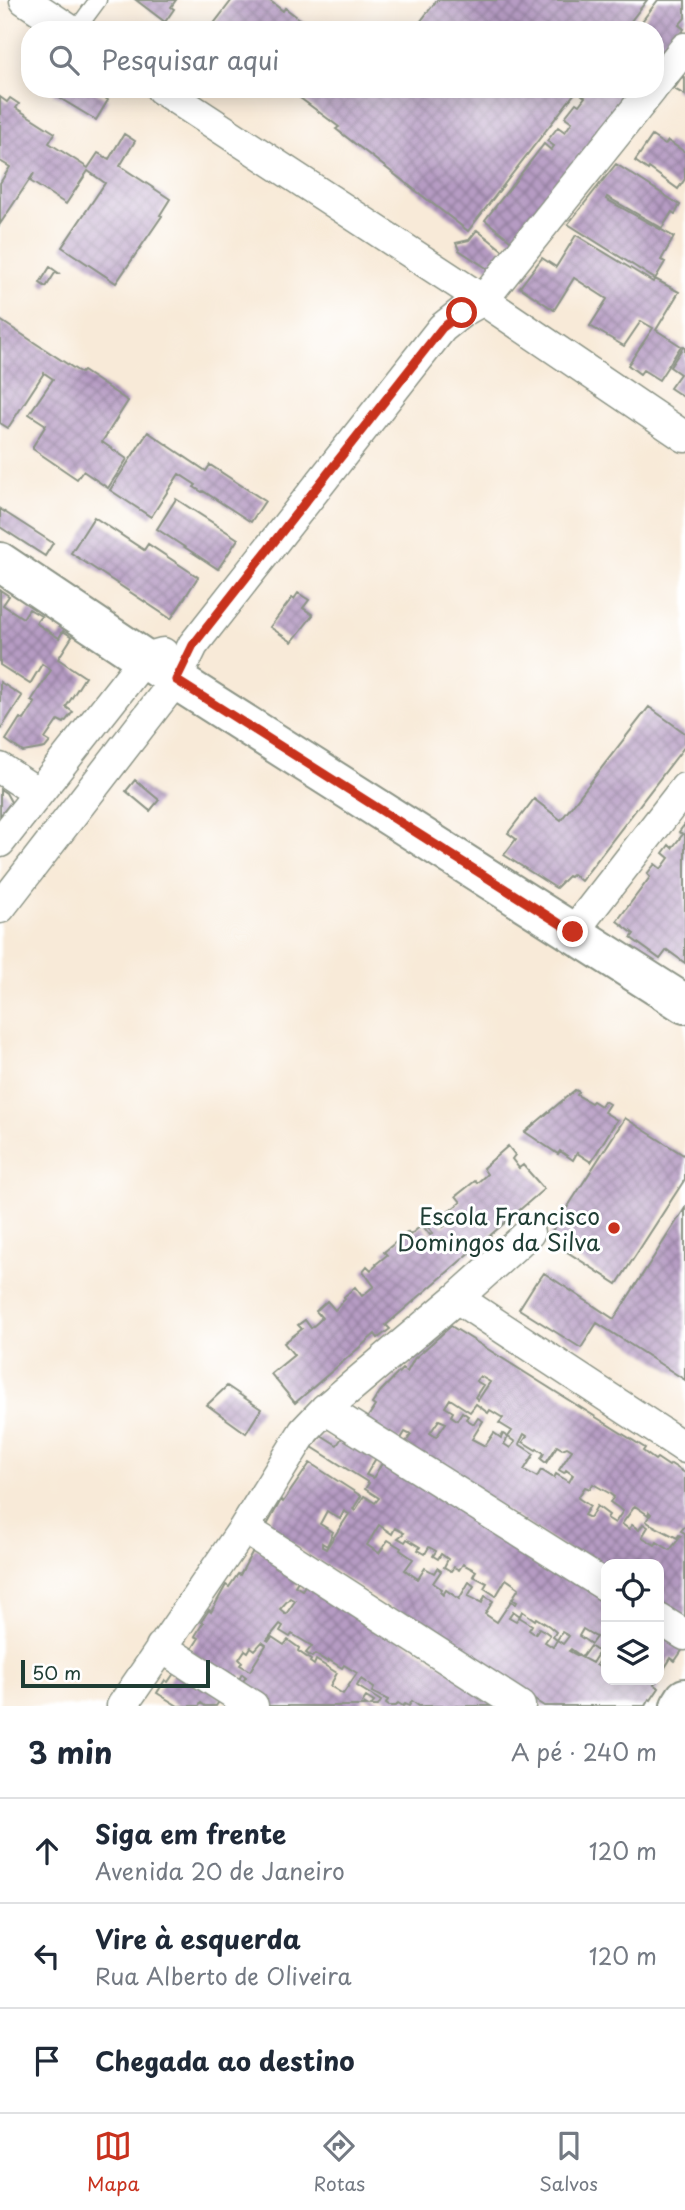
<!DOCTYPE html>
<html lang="pt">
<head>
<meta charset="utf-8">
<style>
	:root { --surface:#fff; --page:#f2f2f3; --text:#1f2937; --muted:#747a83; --line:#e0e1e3; --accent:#c8321e }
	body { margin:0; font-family:"Playpen Sans",sans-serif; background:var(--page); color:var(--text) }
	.controls { position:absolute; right:21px; bottom:21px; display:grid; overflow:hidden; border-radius:14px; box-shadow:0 4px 18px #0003 }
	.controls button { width:63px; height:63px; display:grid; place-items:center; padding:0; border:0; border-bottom:2px solid var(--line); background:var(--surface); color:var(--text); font:35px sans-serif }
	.scale { position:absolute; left:21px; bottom:18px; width:189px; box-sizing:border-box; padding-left:7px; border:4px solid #1f3d34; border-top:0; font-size:19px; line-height:24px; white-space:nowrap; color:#1f3d34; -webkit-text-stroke:5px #fff; paint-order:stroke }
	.stop { position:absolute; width:21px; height:21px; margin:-16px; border:5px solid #c8321e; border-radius:50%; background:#fff }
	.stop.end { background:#c8321e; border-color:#fff; box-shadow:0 2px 7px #0008 }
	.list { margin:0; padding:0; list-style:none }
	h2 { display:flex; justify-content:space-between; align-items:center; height:91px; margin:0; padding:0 28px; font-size:30px }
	h2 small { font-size:23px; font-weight:400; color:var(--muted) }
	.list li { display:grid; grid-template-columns:46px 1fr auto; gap:21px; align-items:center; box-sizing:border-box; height:105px; padding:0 28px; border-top:2px solid var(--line) }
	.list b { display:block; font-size:26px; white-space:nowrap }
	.list p { margin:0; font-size:23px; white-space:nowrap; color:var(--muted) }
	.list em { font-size:23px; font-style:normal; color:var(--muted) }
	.icon { flex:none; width:38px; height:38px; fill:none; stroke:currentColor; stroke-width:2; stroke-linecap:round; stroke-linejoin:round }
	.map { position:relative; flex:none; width:685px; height:1706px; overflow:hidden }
	.search { position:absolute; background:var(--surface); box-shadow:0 4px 18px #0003; left:21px; right:21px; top:21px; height:77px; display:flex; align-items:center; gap:18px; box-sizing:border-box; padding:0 24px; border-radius:28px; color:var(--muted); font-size:26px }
	.sheet { height:406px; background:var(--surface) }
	nav { display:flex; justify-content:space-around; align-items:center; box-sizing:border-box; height:98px; border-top:2px solid var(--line); background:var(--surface); font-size:19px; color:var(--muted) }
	nav a { display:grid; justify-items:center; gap:4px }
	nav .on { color:var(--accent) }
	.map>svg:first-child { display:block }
	.building { fill:url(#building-cross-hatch); fill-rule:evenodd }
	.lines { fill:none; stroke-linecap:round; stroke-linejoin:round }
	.lane-casing { stroke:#8c9486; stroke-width:19 }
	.street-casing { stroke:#8c9486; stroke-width:33 }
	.secondary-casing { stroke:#8c9486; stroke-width:42 }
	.primary-casing { stroke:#8c9486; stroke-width:42 }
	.lane { stroke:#fff; stroke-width:16 }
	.street { stroke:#fff; stroke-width:30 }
	.secondary { stroke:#fff; stroke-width:38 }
	.primary { stroke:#fff; stroke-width:38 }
	.route { stroke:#c8321e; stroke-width:9 }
	.poi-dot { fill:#c8321e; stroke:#fff; stroke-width:2.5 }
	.labels { text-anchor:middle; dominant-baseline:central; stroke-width:6; stroke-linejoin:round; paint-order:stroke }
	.poi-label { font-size:23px; fill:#1f3d34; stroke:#fff; text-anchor:end }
</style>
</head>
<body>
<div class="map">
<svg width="685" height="1706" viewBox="0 0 685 1706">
	<defs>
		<pattern id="building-cross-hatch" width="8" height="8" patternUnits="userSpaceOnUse" patternTransform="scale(1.75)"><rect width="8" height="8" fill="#b69bc3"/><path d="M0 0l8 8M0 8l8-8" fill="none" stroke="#93809f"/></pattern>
	</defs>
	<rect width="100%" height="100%" fill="#fff"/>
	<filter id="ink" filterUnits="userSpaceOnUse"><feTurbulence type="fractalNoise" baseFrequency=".0143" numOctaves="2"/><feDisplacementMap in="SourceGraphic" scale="14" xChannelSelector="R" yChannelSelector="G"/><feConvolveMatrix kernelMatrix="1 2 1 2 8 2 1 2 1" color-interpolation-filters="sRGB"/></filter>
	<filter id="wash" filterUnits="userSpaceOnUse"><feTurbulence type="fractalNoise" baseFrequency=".00686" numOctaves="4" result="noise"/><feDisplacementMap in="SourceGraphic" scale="28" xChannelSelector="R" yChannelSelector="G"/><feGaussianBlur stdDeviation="1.57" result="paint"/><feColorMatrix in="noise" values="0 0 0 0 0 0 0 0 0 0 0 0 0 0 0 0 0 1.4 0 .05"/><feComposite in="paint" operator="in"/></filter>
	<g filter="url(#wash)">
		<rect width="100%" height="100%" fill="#f8ead8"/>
		<g id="blocks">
			<path class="building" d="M136 0H176L171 7 174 9 165 22Z
				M232 0H269L283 11 285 8 314 30H209Z
				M437 0H647L624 30H414Z
				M658 0H685V18L679 25 684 29 672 43 670 42 655 61V30H642L643 28 640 24Z
				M683 76 685 77V95L674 89Z
				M55 89H91L108 100 96 120 53 94Z
				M288 89H578L468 231 336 129 339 127Z
				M587 89H638L514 243 485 220 544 144 551 150 554 146 547 141 558 127 565 132 572 122 565 117 576 103 579 105 585 97 582 95Z
				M0 97 7 102 10 98 19 104 16 108 55 133 49 143 88 168 98 153 109 159 124 134 135 141 120 166 170 199 160 215 162 216 116 283 62 247 105 183 88 171 66 204 30 181 34 173 0 224V183L10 167 0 161Z
				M652 136 665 145 668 141 685 152V179L678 189 649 168 648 170 635 161Z
				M616 164 680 205 675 214 672 212 662 228 607 197 606 199 674 237 661 260 665 262 655 279 679 292 656 330 681 346 659 380 643 370 640 374 628 365 653 328 641 321 624 346 590 326 607 299 574 278 554 310 520 287 542 258 556 267 576 235 653 282 655 279 568 224Z
				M477 230 506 253 491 271 459 250 456 243 469 240Z
				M50 267 60 274 55 273 46 287 40 283Z
				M0 320 81 373 83 371 128 401 102 442 127 459 108 488 83 471 77 479 33 449V446L46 425 29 414 53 379 44 373 8 428 0 423Z
				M683 347 685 348V398L670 388 680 374 670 367Z
				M148 432 206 471 210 465 265 501 251 522 203 491 202 492 194 487 196 485 179 474 151 517 110 490Z
				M176 499 238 539 218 569 157 529Z
				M0 509 53 543 45 556 0 527Z
				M94 517 144 550 148 544 198 577 171 619 71 553Z
				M0 590 9 596 3 605 23 618 29 609 41 616 36 623 59 638 63 631 72 637 58 659 85 677 66 707 73 712 64 723 58 720 45 739 50 742 45 748 23 752 6 740 20 718 24 720 35 703 31 701 51 670 42 664 30 684 0 665Z
				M298 593 309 600 303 608 313 615 292 642 270 627 292 598 294 599Z
				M0 682 22 696 0 730Z
				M649 707 685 733V746L581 881 573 874 570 877 568 876 556 888 504 855 516 839 508 833 534 799 561 820Z
				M135 780 159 800 150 811 126 791Z
				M0 789 6 793 11 802 0 816Z
				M685 824V963L667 950 660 959 631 938 634 934 617 921 650 877 647 874 655 864 661 869 669 858 663 853 669 845 672 848 683 834 679 832Z
				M575 1090 579 1092 577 1095 591 1103 593 1101 601 1106 604 1101 609 1104 604 1112 617 1120 591 1162 577 1153 573 1160 560 1151 558 1154 525 1132Z
				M625 1118 685 1156V1179L617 1284 547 1239Z
				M508 1146 515 1155 512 1159 519 1168 523 1165 544 1189 386 1325 390 1329 378 1338 375 1334 295 1403 271 1374 294 1355 284 1343 302 1329 298 1325 305 1320 311 1328 318 1322 322 1318 316 1311 327 1301 335 1310 345 1299 344 1297 355 1287 362 1296 374 1286 363 1271 367 1266 371 1270 377 1265 376 1264 387 1255 384 1252 408 1232 410 1235 422 1225 430 1235 433 1233 422 1220 431 1212 443 1227 455 1217 449 1211 461 1202 456 1196 475 1181 477 1183 487 1174 483 1168Z
				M685 1208V1380L597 1323 581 1348 519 1309 536 1282 537 1283 544 1273 614 1319Z
				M451 1326 645 1448 643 1451 655 1460 657 1458 669 1466 671 1464 685 1473V1526L681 1531 685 1533V1617L681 1623 659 1610V1582L661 1578 659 1576 661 1572 659 1570V1564H606V1575L404 1445 411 1435 405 1432 399 1442 366 1420 375 1406 372 1404 380 1392 402 1369 407 1372 414 1359ZM480 1376 490 1382 478 1400 475 1397 483 1385 476 1381ZM450 1399 470 1412 476 1404 488 1413 490 1410 503 1418 499 1423 512 1431 508 1437 515 1442 510 1448 504 1444 508 1437 503 1434 501 1438 494 1433 485 1446 472 1439 483 1421 478 1418 474 1424 466 1419 468 1416 462 1412 457 1420 451 1416 453 1412 445 1407ZM439 1420 446 1423 436 1437 430 1433ZM524 1434 527 1436 523 1442 536 1450 537 1449 544 1453 541 1459 546 1463 557 1446 562 1449 567 1447 572 1450 559 1470 564 1473 566 1470 573 1475 569 1482 556 1474 554 1478 541 1470 537 1477 524 1470 534 1454 519 1444ZM593 1484 609 1493 614 1497 610 1502 623 1511 615 1523 607 1518 609 1515 597 1506 590 1518 584 1515 590 1506 578 1498 585 1487 590 1489ZM635 1506 648 1515 649 1512 651 1514 646 1521 650 1524 677 1538 679 1535 681 1536 670 1550 657 1542 655 1545 642 1537 648 1527 643 1524 639 1530 632 1525 629 1529 622 1524Z
				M227 1386 261 1409 246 1433 207 1405Z
				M346 1432 379 1453 366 1475 373 1478 386 1457 606 1594V1654L604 1653 596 1665 606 1671V1680H657L654 1685 659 1688 651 1700 649 1699 645 1706H544L266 1527 281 1500 283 1502 310 1463 361 1496 353 1509 355 1511 364 1496 375 1503 379 1498 365 1489 369 1483 312 1447 321 1435 337 1445ZM327 1511 340 1519 344 1511 349 1514 326 1549 322 1547V1543L327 1546 333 1532 320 1524ZM379 1525 392 1534 395 1528 404 1533 398 1538 405 1542 407 1539 420 1547 418 1550 425 1554 429 1547 436 1551 433 1556 438 1559 441 1554 448 1559 444 1567 451 1571 454 1567 459 1570 463 1564 476 1571 473 1576 487 1583 484 1588 496 1596 506 1579 519 1588 512 1599 517 1602 516 1604 511 1601 497 1622 485 1614 493 1601 485 1596 482 1603 468 1596 474 1586 469 1582 459 1599 446 1590 443 1595 440 1592 442 1589 433 1583 441 1571 437 1568 434 1573 425 1568 418 1579 405 1570 413 1559 400 1550 401 1548 388 1540 379 1553 367 1545ZM513 1611 520 1616 522 1611 535 1620 536 1618 549 1626 556 1632 553 1637 557 1640 562 1632 569 1636 563 1644 557 1640 553 1647 545 1642 550 1635 546 1632 539 1628 535 1634 529 1630 532 1625 519 1617 516 1621 509 1617ZM583 1629 596 1637 591 1644 579 1636ZM590 1646 599 1652 592 1663 569 1651 571 1649 582 1657Z
				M255 1547 301 1576 295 1586 302 1590 308 1581 507 1706H419L412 1701 409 1706 405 1704 403 1706 398 1703 396 1706H389L386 1704 388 1700 372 1692 374 1688 361 1679 357 1686 381 1701 378 1706H371L374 1702 366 1697 362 1703 367 1706H269L239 1687 246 1677 242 1674 237 1683 190 1652 199 1638 195 1636 203 1623 201 1622 209 1610 211 1612 226 1585 229 1587 238 1574 240 1575ZM290 1598 295 1601 286 1614 280 1609ZM280 1624 283 1626 280 1631 290 1637 292 1634 312 1646 306 1653 312 1657 315 1654 328 1662 329 1660 342 1668 344 1665 357 1673 343 1694 330 1686 337 1673 316 1660 314 1665 310 1662 311 1660 298 1651 299 1648 288 1640 284 1645 272 1637 269 1641 267 1640ZM262 1642 266 1645 250 1671 240 1665 242 1662 239 1659 245 1650 248 1652 251 1647 255 1650Z
				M659 1629 685 1646 675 1661 671 1658 659 1677Z
				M177 1669 222 1697 216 1706H205L201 1703 199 1706H178L157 1693 165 1680 168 1682Z"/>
		</g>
	</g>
	<g filter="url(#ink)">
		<use href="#blocks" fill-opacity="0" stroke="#8c9486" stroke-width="2"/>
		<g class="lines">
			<defs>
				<path id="lane" d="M76 30 98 0"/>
				<path id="street" d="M25 0 70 30
					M655 85 685 48
					M161 89 483 300 685 437
					M0 768 38 793
					M0 842 145 658 163 653
					M0 908 176 680 193 645 442 328 462 312 483 300 652 89
					M573 932 685 788
					M457 1298 685 1448
					M325 1409 606 1586
					M244 1528 520 1706
					M659 1619 685 1635
					M161 1647 253 1706
					M122 1706 244 1528 304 1431 325 1409 457 1298 529 1233"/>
				<path id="secondary" d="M0 562 176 680 685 1004"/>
				<path id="primary" d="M680 1706 685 1698"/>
			</defs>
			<use href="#lane" class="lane-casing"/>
			<use href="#street" class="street-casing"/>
			<use href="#secondary" class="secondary-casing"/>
			<use href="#primary" class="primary-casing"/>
			<use href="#lane" class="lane"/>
			<use href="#street" class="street"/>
			<use href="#secondary" class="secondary"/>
			<use href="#primary" class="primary"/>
		</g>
	</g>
	<g class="lines" filter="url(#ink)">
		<path class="route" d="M462 313 442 328 193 645 176 680 573 932"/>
	</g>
	<circle class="poi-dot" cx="614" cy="1228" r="7"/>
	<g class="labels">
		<g class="poi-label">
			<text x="600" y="1215">Escola Francisco<tspan x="600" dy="26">Domingos da Silva</tspan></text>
		</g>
	</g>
</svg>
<div class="controls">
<button><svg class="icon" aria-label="locate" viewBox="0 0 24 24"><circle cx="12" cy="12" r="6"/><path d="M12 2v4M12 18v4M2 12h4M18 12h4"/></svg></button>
<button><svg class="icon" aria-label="layers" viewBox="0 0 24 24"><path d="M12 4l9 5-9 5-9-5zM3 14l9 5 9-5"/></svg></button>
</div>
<div class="scale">50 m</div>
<div class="stop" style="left:462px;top:313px"></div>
<div class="stop end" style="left:573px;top:932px"></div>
<div class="search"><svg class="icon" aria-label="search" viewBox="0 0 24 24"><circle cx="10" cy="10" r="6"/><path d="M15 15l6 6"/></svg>Pesquisar aqui</div>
</div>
<section class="sheet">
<h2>3 min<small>A pé · 240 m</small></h2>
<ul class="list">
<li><svg class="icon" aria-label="ahead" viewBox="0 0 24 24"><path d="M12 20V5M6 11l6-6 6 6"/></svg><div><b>Siga em frente</b><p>Avenida 20 de Janeiro</p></div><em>120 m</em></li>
<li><svg class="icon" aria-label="left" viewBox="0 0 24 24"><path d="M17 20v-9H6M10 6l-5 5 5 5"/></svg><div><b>Vire à esquerda</b><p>Rua Alberto de Oliveira</p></div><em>120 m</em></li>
<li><svg class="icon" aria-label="arrive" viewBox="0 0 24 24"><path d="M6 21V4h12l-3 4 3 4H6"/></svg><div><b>Chegada ao destino</b></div></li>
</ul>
</section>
<nav>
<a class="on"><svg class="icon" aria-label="map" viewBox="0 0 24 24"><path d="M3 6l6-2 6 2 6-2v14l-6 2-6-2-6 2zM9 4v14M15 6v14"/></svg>Mapa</a>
<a><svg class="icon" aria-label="directions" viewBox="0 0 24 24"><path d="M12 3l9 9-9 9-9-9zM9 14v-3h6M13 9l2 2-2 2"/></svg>Rotas</a>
<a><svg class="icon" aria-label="saved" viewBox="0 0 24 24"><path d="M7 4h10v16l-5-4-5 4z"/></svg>Salvos</a>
</nav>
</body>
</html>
